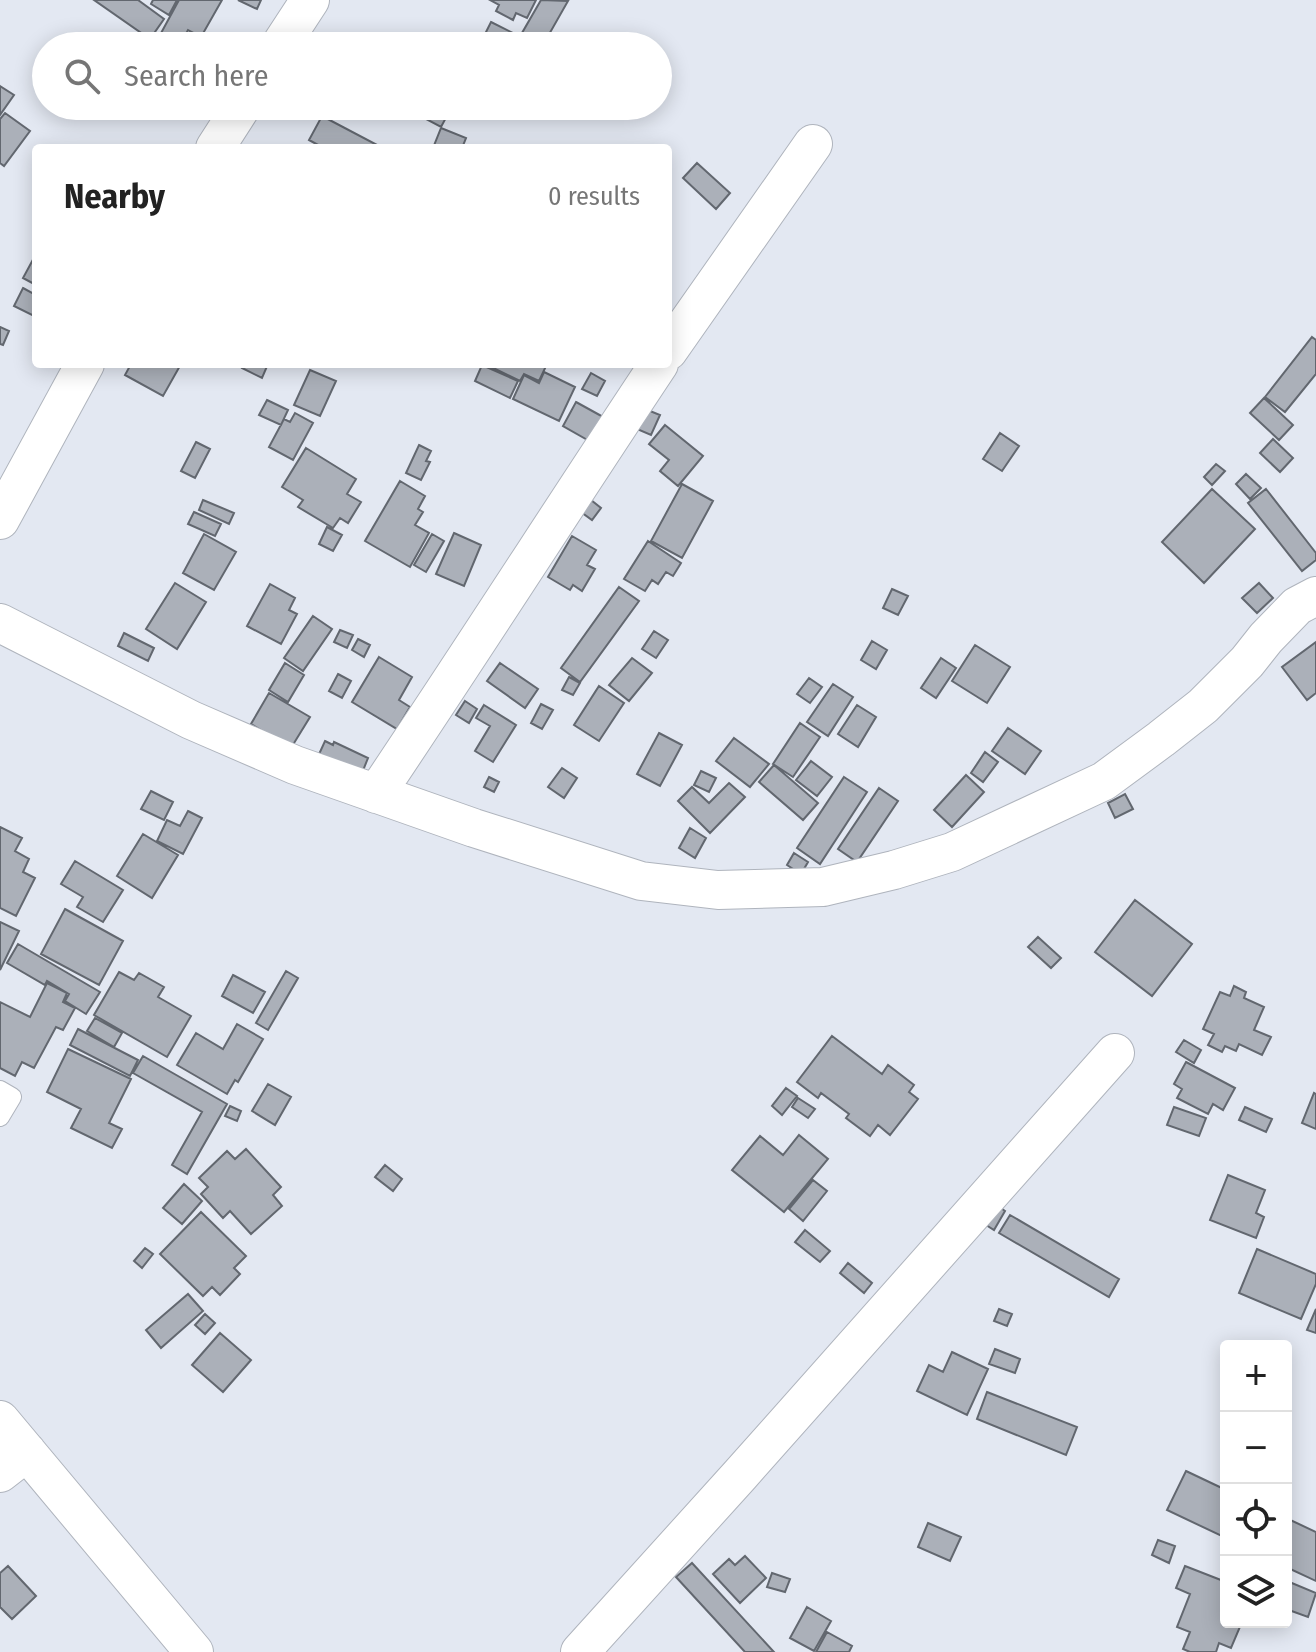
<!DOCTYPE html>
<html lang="en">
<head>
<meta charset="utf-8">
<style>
	:root { --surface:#fff; --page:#f2f2f2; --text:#222; --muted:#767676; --line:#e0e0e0 }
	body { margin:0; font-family:"Fira Sans Condensed",sans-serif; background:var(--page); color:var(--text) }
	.controls { position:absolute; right:24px; bottom:24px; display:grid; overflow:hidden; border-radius:8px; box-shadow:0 4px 20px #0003 }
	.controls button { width:72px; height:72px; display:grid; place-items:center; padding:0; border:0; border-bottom:2px solid var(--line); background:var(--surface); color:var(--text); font:40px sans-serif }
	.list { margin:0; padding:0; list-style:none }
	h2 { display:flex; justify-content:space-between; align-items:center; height:104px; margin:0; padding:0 32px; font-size:34px }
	h2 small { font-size:26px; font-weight:400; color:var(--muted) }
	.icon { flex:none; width:44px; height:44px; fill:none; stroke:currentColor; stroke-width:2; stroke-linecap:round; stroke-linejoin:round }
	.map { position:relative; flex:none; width:1316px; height:1652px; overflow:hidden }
	.search { position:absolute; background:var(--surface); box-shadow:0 4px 20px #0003; left:32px; top:32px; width:640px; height:88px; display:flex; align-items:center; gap:20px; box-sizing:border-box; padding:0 28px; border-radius:44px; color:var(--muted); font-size:30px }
	.panel { position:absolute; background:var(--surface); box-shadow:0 4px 20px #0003; left:32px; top:144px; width:640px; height:224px; border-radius:8px }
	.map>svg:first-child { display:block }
	.building { fill:#abb0b9; stroke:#62676f; stroke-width:2 }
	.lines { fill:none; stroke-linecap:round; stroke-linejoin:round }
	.lane-casing { stroke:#afb4bd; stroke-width:20 }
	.street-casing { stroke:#afb4bd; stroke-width:40 }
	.lane { stroke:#fff; stroke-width:18 }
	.street { stroke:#fff; stroke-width:38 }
</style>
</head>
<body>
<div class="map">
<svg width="1316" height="1652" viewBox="0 0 1316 1652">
	<rect width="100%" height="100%" fill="#e3e8f2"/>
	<path class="building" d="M94 0H138L164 19 150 39Z
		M153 0H177L169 15 151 4Z
		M179 0H222L201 37 188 30 179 46H154Z
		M238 0H261L257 9Z
		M490 0H536L527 18 516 13 513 20 496 11 499 5Z
		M541 0 568 1 543 45 522 33Z
		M491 22 533 43 532 46H479Z
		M0 86 14 95 0 115Z
		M413 106H433L448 114 441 127 411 111Z
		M5 113 30 131 4 166 0 163V119Z
		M322 116 381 147 380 148H319L320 146 309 140Z
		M441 128 466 138 462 148H433Z
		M697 163 730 193 716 209 683 178Z
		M36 254V285L23 278Z
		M23 288 36 295V317L14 306Z
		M0 327 9 331 3 345 0 344Z
		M1312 337 1316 340V374L1285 412 1265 397Z
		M131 364H181L163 396 125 375Z
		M244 364H268L262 378 242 368Z
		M485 364H547L539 381 524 374 520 381Z
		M482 365 518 381 510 398 475 381Z
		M310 370 336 381 320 416 294 405Z
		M544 372 575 387 559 421 513 399 524 375 539 383Z
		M591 373 605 381 597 396 582 389Z
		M1264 398 1293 425 1279 440 1250 413Z
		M267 400 288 410 281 425 259 415Z
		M576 402 605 418 591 442 563 426Z
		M645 409 660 415 651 435 637 429Z
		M295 413 313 423 293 460 269 447 284 419 290 422Z
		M665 425 703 456 678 486 660 471 669 460 649 444Z
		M1000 433 1019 446 1002 471 983 459Z
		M1273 439 1293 458 1280 472 1260 453Z
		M196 442 210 449 195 478 181 471Z
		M419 445 431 451 426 461 430 462 421 480 406 473Z
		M306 448 356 479 347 494 361 502 348 523 340 518 333 528 298 507 303 500 282 487Z
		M1216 464 1225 471 1212 485 1204 477Z
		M1246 474 1261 488 1250 499 1236 484Z
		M400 481 425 496 418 509 423 512 415 525 429 533 410 567 365 541Z
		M682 484 713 501 682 558 651 541Z
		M1212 489 1255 529 1204 583 1162 542Z
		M1266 489 1316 553V560L1302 571 1248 503Z
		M203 500 234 513 229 524 199 510Z
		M591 500 601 508 592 520 581 512Z
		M194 512 221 524 215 536 188 524Z
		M327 527 342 535 333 551 319 544Z
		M454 533 481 545 464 586 436 574Z
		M204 534 236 552 214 590 183 573Z
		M432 534 444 541 426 572 414 565Z
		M572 536 596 550 587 565 595 569 582 591 573 585 570 590 548 577Z
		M648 541 681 563 673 576 666 572 658 584 652 580 645 591 624 579Z
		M175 583 206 602 177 649 146 629Z
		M1259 583 1273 598 1257 613 1242 598Z
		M270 584 295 598 289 610 297 614 281 644 247 626Z
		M619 587 639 601 580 682 561 668Z
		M892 589 908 596 898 615 883 608Z
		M313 616 332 629 303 671 284 658Z
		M340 630 353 635 347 648 334 642Z
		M654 631 668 640 656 658 642 649Z
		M124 633 154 648 148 661 118 646Z
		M358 639 370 645 364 657 352 650Z
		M872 641 887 650 876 669 861 660Z
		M1316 642V693L1307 700 1282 667Z
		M975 645 1010 667 987 703 952 681Z
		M379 657 412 677 399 700 410 707 397 729 352 702Z
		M632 658 652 673 629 701 609 685Z
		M941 658 956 668 936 698 921 688Z
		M285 663 304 675 288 702 269 690Z
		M500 663 538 689 525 708 487 681Z
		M338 674 351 681 342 698 329 691Z
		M569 677 580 683 573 695 562 690Z
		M809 678 822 687 810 703 797 694Z
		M833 684 853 697 828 736 807 722Z
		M599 686 624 703 599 741 574 725Z
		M269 693 310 717 291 748 251 724Z
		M465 701 477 709 469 723 456 715Z
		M541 704 553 710 542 729 531 723Z
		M484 705 516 725 493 762 475 751 490 726 476 718Z
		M857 705 876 717 858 747 838 734Z
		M800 723 820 737 793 777 773 764Z
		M1008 728 1041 751 1025 774 992 751Z
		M659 733 682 745 660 786 637 774Z
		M734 738 769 764 750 787 716 761Z
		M325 741 333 745 334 742 368 758 360 778 315 763Z
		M985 752 998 762 983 782 971 773Z
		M811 761 832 777 817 796 796 780Z
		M774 765 818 803 803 820 759 782Z
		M562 768 577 778 564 798 548 787Z
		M701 771 716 778 709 792 694 785Z
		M966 775 984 792 952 827 934 810Z
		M489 777 499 782 494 792 484 787Z
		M844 777 867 792 820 864 797 848Z
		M729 783 745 797 710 833 678 801 692 787 709 803Z
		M879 788 898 801 857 862 838 849Z
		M151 791 173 802 164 820 141 809Z
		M1125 794 1133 809 1115 818 1108 803Z
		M188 811 202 818 183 854 157 841 167 820 180 826Z
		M0 827 22 838 15 851 29 859 23 872 35 878 16 916 0 908Z
		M690 828 706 838 695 858 679 848Z
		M143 834 178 855 152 898 117 876Z
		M794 853 808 862 801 874 787 865Z
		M75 861 123 890 103 922 77 907 83 897 61 884Z
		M1135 900 1192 944 1152 996 1095 952Z
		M65 909 123 941 99 985 41 954Z
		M0 922 19 931 0 970Z
		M1038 937 1061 958 1051 968 1028 947Z
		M18 944 100 992 86 1014 65 1001 69 994 47 981 45 985 7 963Z
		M286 971 298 978 268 1030 256 1023Z
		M119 972 134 980 139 973 164 987 158 997 191 1016 167 1057 94 1015Z
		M233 975 265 992 253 1013 222 996Z
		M47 983 67 993 63 1002 75 1008 63 1030 56 1027 34 1068 22 1062 15 1076 0 1068V1002L30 1017Z
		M1234 986 1246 992 1244 998 1264 1007 1254 1030 1271 1037 1262 1055 1239 1044 1236 1051 1225 1046 1222 1052 1208 1045 1214 1034 1203 1029 1220 992 1230 996Z
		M95 1018 122 1033 114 1047 87 1031Z
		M237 1024 263 1039 238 1082 235 1080 227 1094 177 1065 196 1033 223 1049Z
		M78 1029 138 1060 130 1076 70 1045Z
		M832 1036 882 1074 888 1065 914 1085 909 1092 918 1099 890 1135 878 1125 870 1136 846 1118 849 1114 821 1093 818 1098 797 1082Z
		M1184 1040 1201 1050 1194 1063 1176 1052Z
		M68 1049 131 1079 109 1123 122 1129 112 1148 71 1128 81 1109 47 1092Z
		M143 1056 227 1104 187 1174 172 1165 202 1112 133 1073Z
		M1186 1062 1235 1088 1223 1110 1213 1104 1208 1114 1177 1098 1182 1089 1174 1084Z
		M268 1084 291 1097 275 1125 252 1111Z
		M786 1088 797 1096 782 1115 772 1106Z
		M1314 1093 1316 1094V1129L1302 1123Z
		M798 1098 815 1109 808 1118 792 1107Z
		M230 1106 241 1111 237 1121 225 1116Z
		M1174 1107 1206 1118 1199 1136 1167 1125Z
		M1245 1107 1272 1119 1266 1132 1239 1120Z
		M799 1135 828 1159 784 1212 732 1170 760 1136 783 1155Z
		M246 1149 281 1187 273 1195 282 1206 251 1234 230 1211 223 1218 201 1194 208 1187 199 1178 227 1151 235 1159Z
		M385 1165 402 1179 393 1191 375 1177Z
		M1228 1175 1265 1190 1256 1213 1264 1217 1256 1238 1210 1220Z
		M813 1180 827 1191 803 1221 789 1209Z
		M184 1184 202 1201 182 1224 163 1208Z
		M994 1203 1005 1211 994 1230 983 1223Z
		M201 1212 246 1256 234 1268 240 1274 220 1295 212 1287 203 1296 160 1254Z
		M1010 1215 1119 1279 1109 1297 999 1233Z
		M805 1230 830 1251 820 1262 795 1242Z
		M145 1248 153 1254 142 1268 134 1261Z
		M1257 1249 1316 1274V1284L1301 1319 1239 1293Z
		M848 1263 872 1283 864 1293 840 1273Z
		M188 1294 203 1311 161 1348 146 1330Z
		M999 1309 1012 1314 1007 1326 994 1321Z
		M1316 1309V1333L1307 1330Z
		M205 1314 215 1323 205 1334 195 1325Z
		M220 1333 251 1360 223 1392 192 1365Z
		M995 1349 1020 1359 1015 1373 989 1364Z
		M952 1352 988 1369 967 1415 917 1391 929 1365 943 1372Z
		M987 1392 1077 1427 1066 1455 977 1419Z
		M1186 1471 1226 1490V1538L1167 1510Z
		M1286 1518 1316 1532V1581L1286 1567Z
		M928 1523 961 1537 950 1561 918 1547Z
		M1158 1540 1175 1546 1169 1563 1152 1555Z
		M745 1556 766 1578 740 1603 713 1574 729 1559 735 1565Z
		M692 1563 774 1652H745L676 1577Z
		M8 1566 36 1596 12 1619 0 1607V1573Z
		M1185 1566 1226 1582V1622H1242L1231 1648 1219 1643 1216 1652H1190L1183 1649 1190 1632 1177 1627 1190 1594 1176 1588Z
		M772 1573 790 1579 785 1592 767 1587Z
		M1287 1581 1316 1593 1308 1617 1286 1609Z
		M807 1607 831 1621 814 1651 790 1638Z
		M827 1632 852 1646 849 1652H816Z"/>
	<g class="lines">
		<defs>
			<path id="lane" d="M0 1090 12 1097 0 1117"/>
			<path id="street" d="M280 46 310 0
				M215 148 242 106
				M668 351 813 144
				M0 520 85 364
				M0 623 191 720 295 765 474 828 641 881 718 890 823 887 894 870 952 852 1104 781 1161 739 1203 706 1247 662 1266 638 1297 606 1316 596
				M376 794C472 651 564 507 659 364
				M0 1420 194 1652
				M0 1473 27 1452
				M580 1652 740 1475 1115 1053"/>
		</defs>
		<use href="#lane" class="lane-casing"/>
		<use href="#street" class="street-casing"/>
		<use href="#lane" class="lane"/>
		<use href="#street" class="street"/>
	</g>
</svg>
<div class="controls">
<button>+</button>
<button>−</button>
<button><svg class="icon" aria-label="locate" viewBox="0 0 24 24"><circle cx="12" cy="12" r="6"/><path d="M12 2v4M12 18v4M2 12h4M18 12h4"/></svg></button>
<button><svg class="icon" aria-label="layers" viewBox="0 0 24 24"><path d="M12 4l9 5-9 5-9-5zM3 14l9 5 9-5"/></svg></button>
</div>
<div class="search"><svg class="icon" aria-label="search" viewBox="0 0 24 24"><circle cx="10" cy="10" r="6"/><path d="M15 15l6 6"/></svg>Search here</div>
<section class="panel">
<h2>Nearby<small>0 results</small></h2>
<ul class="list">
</ul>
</section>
</div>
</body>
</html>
